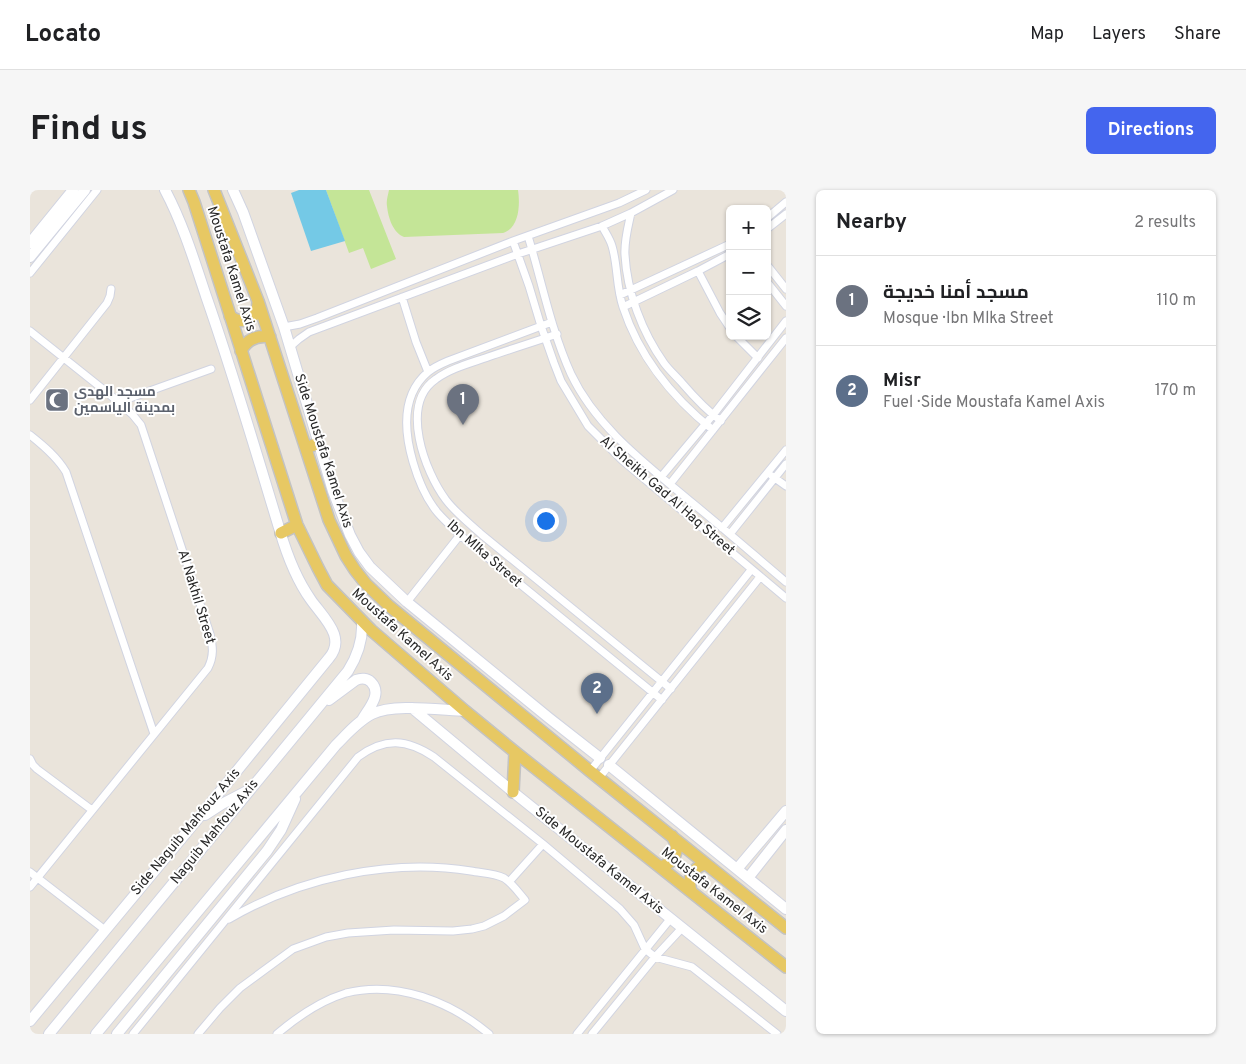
<!DOCTYPE html>
<html lang="en">
<head>
<meta charset="utf-8">
<style>
	:root { --surface:#fff; --page:#f6f6f6; --text:#202124; --muted:#757577; --line:#e0e0e0; --accent:#4465ee }
	body { margin:0; font-family:Overpass,Cairo,sans-serif; background:var(--page); color:var(--text) }
	.controls { position:absolute; right:15px; top:15px; display:grid; overflow:hidden; border-radius:8px; box-shadow:0 1px 4px #0004 }
	.controls button { width:45px; height:45px; display:grid; place-items:center; padding:0; border:0; border-bottom:1px solid var(--line); background:var(--surface); color:var(--text); font:25px sans-serif }
	.you { position:absolute; left:515px; top:330px; width:18px; height:18px; margin:-12px; border:4px solid #fff; border-radius:50%; background:#1a73e8; box-shadow:0 0 0 8px #1a73e833 }
	.badge { display:grid; place-items:center; width:32px; height:32px; border-radius:50%; background:var(--accent); color:#fff; font-size:16px; font-weight:700 }
	.pin { position:absolute; translate:-50% -41px; filter:drop-shadow(0 1px 2px #0008) }
	.pin::after { content:''; position:absolute; top:26px; width:18px; height:15px; background:inherit; clip-path:polygon(0 0,100% 0,50% 100%) }
	.list { margin:0; padding:0; list-style:none }
	h2 { display:flex; justify-content:space-between; align-items:center; height:65px; margin:0; padding:0 20px; font-size:21px }
	h2 small { font-size:16px; font-weight:400; color:var(--muted) }
	.list li { display:grid; grid-template-columns:32px 1fr auto; gap:15px; align-items:center; box-sizing:border-box; height:90px; padding:0 20px; border-top:1px solid var(--line) }
	.list b { display:block; font-size:19px; white-space:nowrap }
	.list p { margin:0; font-size:16px; white-space:nowrap; color:var(--muted) }
	.list em { font-size:16px; font-style:normal; color:var(--muted) }
	.icon { flex:none; width:28px; height:28px; fill:none; stroke:currentColor; stroke-width:2; stroke-linecap:round; stroke-linejoin:round }
	.map { position:relative; flex:none; width:756px; height:844px; overflow:hidden; border-radius:8px }
	header { display:flex; align-items:center; gap:30px; box-sizing:border-box; height:70px; padding:0 25px; background:var(--surface); border-bottom:1px solid var(--line) }
	header strong { font-size:24px }
	nav { display:flex; gap:28px; margin-inline-start:auto; font-size:18px }
	.intro { display:flex; align-items:center; justify-content:space-between; box-sizing:border-box; height:120px; padding:0 30px }
	h1 { margin:0; font-size:35px }
	.button { padding:12px 22px; border-radius:8px; background:var(--accent); color:#fff; font-size:18px; font-weight:700 }
	main { display:flex; gap:30px; padding:0 30px }
	aside { flex:1; background:var(--surface); border-radius:8px; box-shadow:0 1px 4px #0004 }
	.map>svg:first-child { display:block }
	.pitch { fill:#c4e597 }
	.water { fill:#74c9e6 }
	.lines { fill:none; stroke-linecap:round; stroke-linejoin:round }
	.street-casing { stroke:#d1d4e1; stroke-width:9 }
	.secondary-casing { stroke:#d1d4e1; stroke-width:12 }
	.primary-casing { stroke:#c3c3c3; stroke-width:14 }
	.street { stroke:#fff; stroke-width:7 }
	.secondary { stroke:#fff; stroke-width:10 }
	.primary { stroke:#e7c863; stroke-width:11 }
	.labels { text-anchor:middle; dominant-baseline:central; stroke-width:4; stroke-linejoin:round; paint-order:stroke }
	.street-label { font-size:14px; fill:#292929; stroke:#fff }
	.worship-label { font-size:14px; font-weight:bold; fill:#5b616d; stroke:#fff; text-anchor:start }
</style>
</head>
<body>
<header>
<strong>Locato</strong>
<nav><a>Map</a><a>Layers</a><a>Share</a></nav>
</header>
<div class="intro"><h1>Find us</h1><a class="button">Directions</a></div>
<main>
<div class="map">
<svg width="756" height="844" viewBox="0 0 756 844">
	<rect width="100%" height="100%" fill="#eae4db"/>
	<path class="pitch" d="M296 0H339L366 69 341 79 333 58 319 63Z
		M359 0H488C490 13 490 38 473 43L374 47C363 43 358 27 357 16 356 11 358 5 359 0Z"/>
	<path class="water" d="M269 0H296L315 51 281 61 261 3Z"/>
	<g class="lines">
		<defs>
			<path id="street" d="M601 23C598 37 594 51 595 65 597 102 612 142 634 173 639 180 646 186 652 193 664 207 676 220 691 231
				M737 28 756 12
				M572 36C575 42 580 49 582 56 588 76 586 97 593 117 609 166 643 208 683 240
				M737 39 756 24
				M498 46C512 92 521 140 541 184 566 237 616 274 660 311 692 337 724 365 756 392
				M483 51 499 96 511 136 524 173 531 191 558 236 592 270 756 408
				M737 75 756 99
				M668 81 690 123 700 138
				M0 83 67 0
				M737 92 756 116
				M590 105 700 54
				M372 107 386 152 398 182
				M593 117 668 81 700 64
				M522 132 418 171C411 174 404 177 398 182 371 205 374 241 383 272 388 289 396 309 408 323 415 331 423 338 430 345L632 510
				M254 137 270 134 287 128 483 51 589 13 616 0
				M0 141 79 204 102 224 111 235 180 444C183 457 184 466 178 478L0 697
				M527 144C504 152 481 159 458 167 441 173 421 178 406 189 369 214 395 282 416 310 426 323 439 333 451 344L641 499
				M706 146 728 168
				M260 157 269 149 279 142 488 64 572 36 601 23 643 0
				M0 210 77 113 80 106 81 99
				M89 212 181 179
				M0 245C14 256 27 267 36 282L124 544
				M742 286 756 296
				M631 287 683 225 756 131
				M640 294 756 148
				M692 338 756 260
				M700 344 756 274
				M377 412 430 345
				M0 569 3 575 7 579 62 620
				M560 581 721 380
				M569 588 730 387
				M0 682 75 740
				M479 692 513 654
				M103 844 328 567C355 547 377 549 404 567L513 654 590 719 604 735 615 759 625 767 662 777 747 844
				M168 844 190 818 210 798 263 759 296 747 318 743 364 740 423 741 442 739 454 736 474 726 495 710C489 703 482 693 474 688 464 683 451 683 441 681 360 668 269 688 199 729
				M247 844C268 826 290 811 316 803 367 790 421 812 459 844
				M547 844 641 728
				M562 844 625 767 652 738"/>
			<path id="secondary" d="M203 0 213 22 254 137 303 301 320 345 329 362 340 377 377 412 519 528 570 568
				M0 53 43 0
				M0 67 55 0
				M299 510 326 490C331 488 337 488 341 492 353 504 338 519 332 530
				M382 518 483 602 756 821
				M579 575 756 719
				M175 625 192 614 217 601
				M707 679 756 621
				M718 688 756 640
				M0 831 166 631 299 468C305 461 307 453 304 444 300 432 288 420 281 410 266 389 257 365 250 341 226 262 203 183 176 106 164 70 153 34 135 0
				M19 844 318 481C328 465 333 450 332 432
				M66 844 306 555C317 544 328 531 342 524 363 513 410 520 435 521
				M87 844 237 661 251 640 265 609"/>
			<path id="primary" d="M159 0 164 12 267 335 288 378 297 395 341 440 435 521 485 562 756 777
				M184 0 228 111 299 330 316 366 325 380 336 394 359 416 560 581 756 738
				M200 126C213 136 228 129 228 112
				M211 161C217 149 227 145 240 147
				M276 258 289 253
				M251 343 267 335
				M483 602 485 562
				M630 677C645 673 651 659 642 646
				M661 701C657 688 663 677 676 674"/>
		</defs>
		<use href="#street" class="street-casing"/>
		<use href="#secondary" class="secondary-casing"/>
		<use href="#primary" class="primary-casing"/>
		<use href="#street" class="street"/>
		<use href="#secondary" class="secondary"/>
		<use href="#primary" class="primary"/>
	</g>
	<defs>
		<symbol id="mosque-square" viewBox="-11 -11 22 22"><rect x="-9" y="-9" width="18" height="18" rx="4" fill="#6b7280" stroke="#fff"/><path d="M3.5-4.9A6 6 0 1 0 3.5 4.9A5 5 0 1 1 3.5-4.9Z" fill="#fff"/></symbol>
	</defs>
	<g fill-rule="evenodd">
		<use href="#mosque-square" x="13" y="196" width="28" height="28"/>
	</g>
	<g class="labels">
		<g class="street-label">
			<text transform="translate(201 79) rotate(72)">Moustafa Kamel Axis</text>
			<text transform="translate(293 261) rotate(72)">Side Moustafa Kamel Axis</text>
			<text transform="translate(637 306) rotate(41)">Al Sheikh Gad Al Haq Street</text>
			<text transform="translate(454 364) rotate(41)">Ibn Mlka Street</text>
			<text transform="translate(166 407) rotate(73)">Al Nakhil Street</text>
			<text transform="translate(372 445) rotate(42)">Moustafa Kamel Axis</text>
			<text transform="translate(156 642) rotate(-50)">Side Naguib Mahfouz Axis</text>
			<text transform="translate(185 642) rotate(-51)">Naguib Mahfouz Axis</text>
			<text transform="translate(569 671) rotate(39)">Side Moustafa Kamel Axis</text>
			<text transform="translate(684 701) rotate(38)">Moustafa Kamel Axis</text>
		</g>
		<g class="worship-label">
			<text x="44" y="202">مسجد الهدى<tspan x="44" dy="16">بمدينة الياسمين</tspan></text>
		</g>
	</g>
</svg>
<div class="controls">
<button>+</button>
<button>−</button>
<button><svg class="icon" aria-label="layers" viewBox="0 0 24 24"><path d="M12 4l9 5-9 5-9-5zM3 14l9 5 9-5"/></svg></button>
</div>
<div class="you"></div>
<div class="pin badge" style="left:433px;top:235px;background:#6b7280">1</div>
<div class="pin badge" style="left:567px;top:524px;background:#5c6f8a">2</div>
</div>
<aside>
<h2>Nearby<small>2 results</small></h2>
<ul class="list">
<li><span class="badge" style="background:#6b7280">1</span><div><b>مسجد أمنا خديجة</b><p>Mosque · Ibn Mlka Street</p></div><em>110 m</em></li>
<li><span class="badge" style="background:#5c6f8a">2</span><div><b>Misr</b><p>Fuel · Side Moustafa Kamel Axis</p></div><em>170 m</em></li>
</ul>
</aside>
</main>
</body>
</html>
